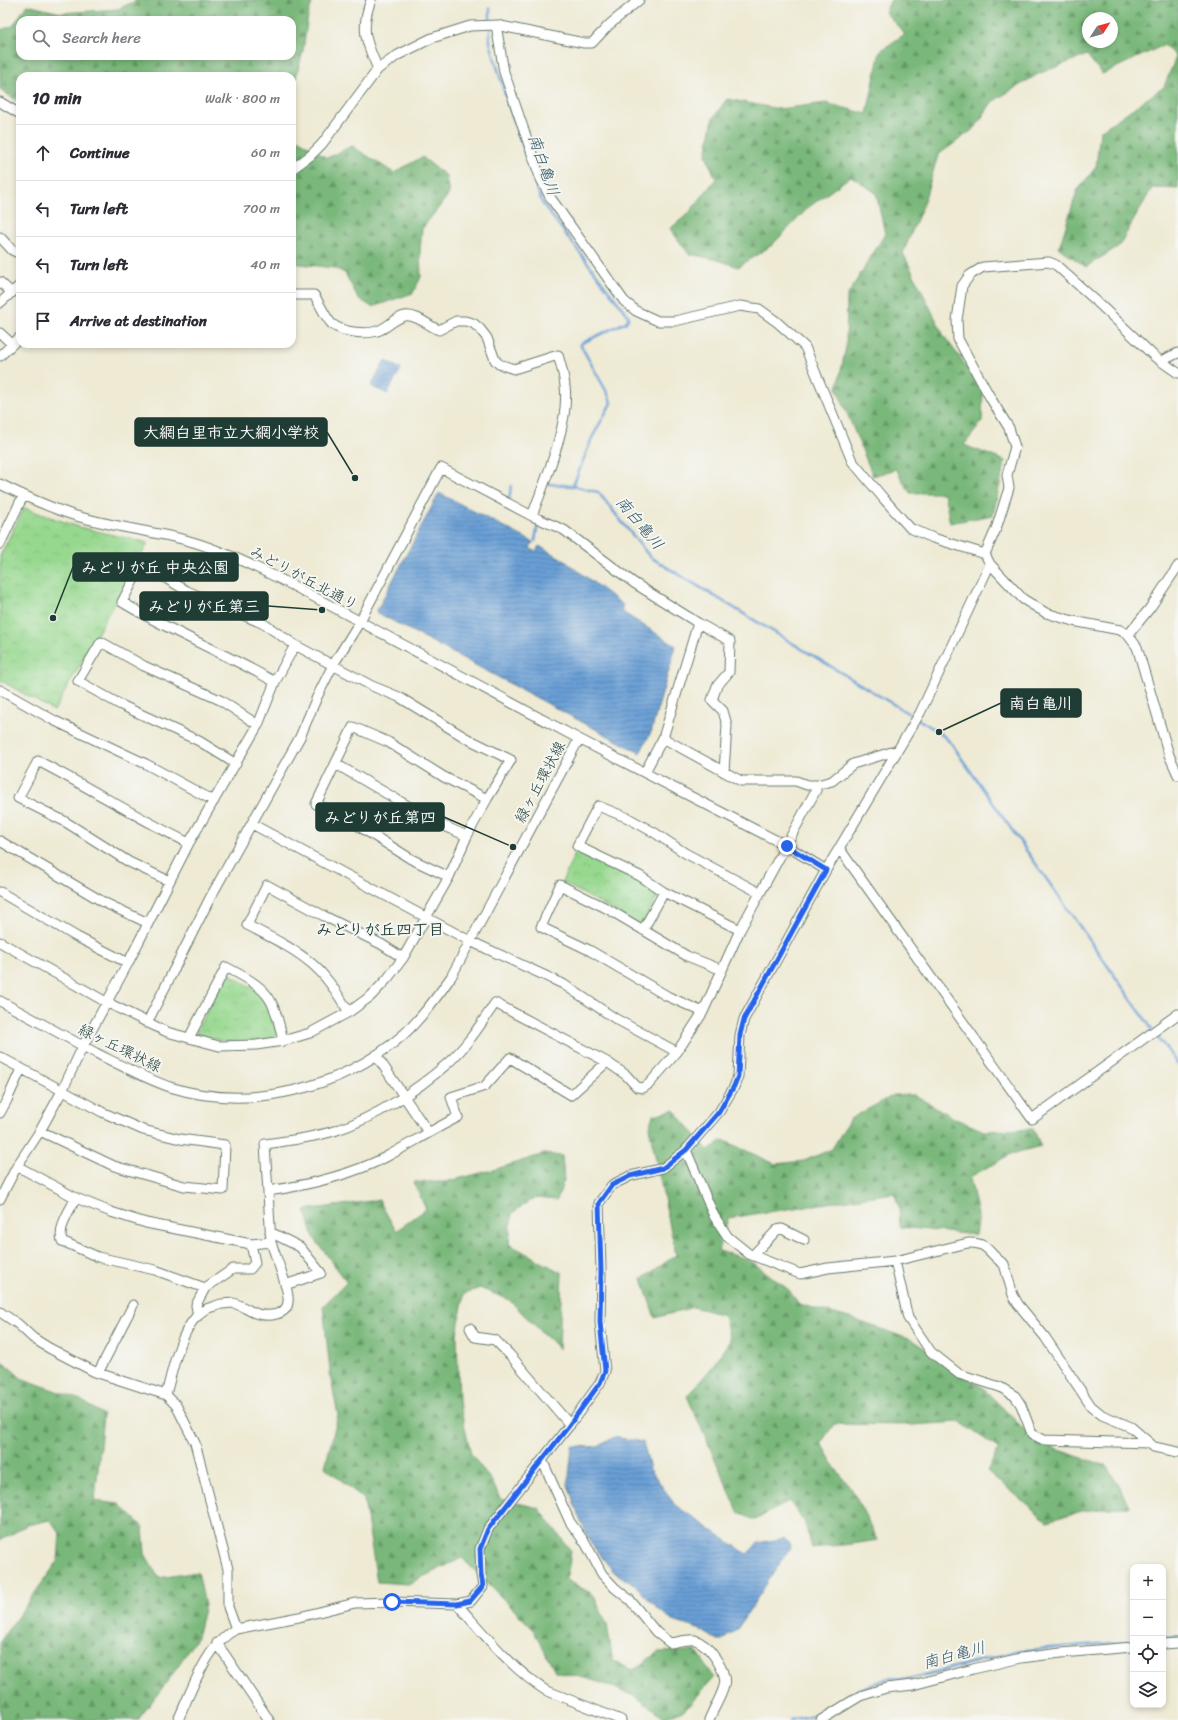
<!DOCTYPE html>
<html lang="en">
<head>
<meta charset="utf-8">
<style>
	:root { --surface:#fff; --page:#f2f2f3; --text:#2b2b33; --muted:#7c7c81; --line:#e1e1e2 }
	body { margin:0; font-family:Sriracha,"Klee One",sans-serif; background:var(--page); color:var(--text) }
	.controls { position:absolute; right:12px; bottom:12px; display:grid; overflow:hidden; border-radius:8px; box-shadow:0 2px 6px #0003 }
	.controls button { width:36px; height:36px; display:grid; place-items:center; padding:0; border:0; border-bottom:1px solid var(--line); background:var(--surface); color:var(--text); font:20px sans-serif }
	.compass { position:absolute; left:1082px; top:12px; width:36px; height:36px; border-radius:50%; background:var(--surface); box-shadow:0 2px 6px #0003; rotate:54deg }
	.stop { position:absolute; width:12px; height:12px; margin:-9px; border:3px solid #2563eb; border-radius:50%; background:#fff }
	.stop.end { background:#2563eb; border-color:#fff; box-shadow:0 1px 4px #0008 }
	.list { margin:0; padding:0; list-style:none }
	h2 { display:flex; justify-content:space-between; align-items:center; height:52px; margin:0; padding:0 16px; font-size:17px }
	h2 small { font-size:13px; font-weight:400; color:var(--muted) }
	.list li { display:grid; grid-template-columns:26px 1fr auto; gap:12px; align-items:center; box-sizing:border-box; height:56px; padding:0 16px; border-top:1px solid var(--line) }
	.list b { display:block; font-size:15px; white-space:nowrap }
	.list em { font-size:13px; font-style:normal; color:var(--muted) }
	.icon { flex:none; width:22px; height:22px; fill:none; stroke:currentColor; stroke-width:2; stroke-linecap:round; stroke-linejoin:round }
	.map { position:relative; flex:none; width:1178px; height:1720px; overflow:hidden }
	.search { position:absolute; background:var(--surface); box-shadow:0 2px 6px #0003; left:16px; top:16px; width:280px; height:44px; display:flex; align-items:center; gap:10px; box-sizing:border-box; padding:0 14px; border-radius:12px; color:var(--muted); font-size:15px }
	.panel { position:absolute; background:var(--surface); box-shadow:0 2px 6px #0003; left:16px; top:72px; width:280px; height:276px; border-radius:12px }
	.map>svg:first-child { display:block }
	.forest { fill:url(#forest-firs); stroke:#4c7a57; fill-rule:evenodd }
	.park { fill:url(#park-crowns); stroke:#5b8a62 }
	.water { fill:url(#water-rules); stroke:#446e85 }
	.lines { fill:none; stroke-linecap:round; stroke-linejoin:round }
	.stream { stroke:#699fd6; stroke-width:2.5 }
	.minor-casing { stroke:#677a6c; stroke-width:11 }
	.minor { stroke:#fff; stroke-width:9 }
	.route { stroke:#2563eb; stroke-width:5 }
	.labels { text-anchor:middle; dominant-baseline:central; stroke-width:4; stroke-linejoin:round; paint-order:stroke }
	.street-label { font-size:15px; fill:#1f3d34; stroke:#f6f6f2 }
	.water-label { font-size:16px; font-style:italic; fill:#355a65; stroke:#f6f6f2 }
	.neighbourhood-label { font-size:16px; font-weight:bold; fill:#1f3d34; stroke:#f6f6f2 }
	.leader { fill:none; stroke:#1f3d34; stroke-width:1.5 }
	.callout-dot { fill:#1f3d34; stroke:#f6f6f2; stroke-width:1.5 }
	.callout { fill:#1f3d34; stroke:#1f3d34; stroke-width:1.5 }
	.callout-label { font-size:16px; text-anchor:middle; font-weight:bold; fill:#fff }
</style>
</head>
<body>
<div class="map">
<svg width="1178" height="1720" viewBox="0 0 1178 1720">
	<defs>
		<pattern id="forest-firs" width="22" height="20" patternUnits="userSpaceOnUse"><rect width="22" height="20" fill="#79b87a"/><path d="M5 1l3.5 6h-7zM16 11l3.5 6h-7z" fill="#639765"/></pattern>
		<pattern id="park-crowns" width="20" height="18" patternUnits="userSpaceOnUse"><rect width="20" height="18" fill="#97d88f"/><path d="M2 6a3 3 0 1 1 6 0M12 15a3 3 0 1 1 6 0" fill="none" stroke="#82ba7c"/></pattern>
		<pattern id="water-rules" width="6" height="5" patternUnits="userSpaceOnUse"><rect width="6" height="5" fill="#699fd6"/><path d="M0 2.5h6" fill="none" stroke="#5683ae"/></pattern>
	</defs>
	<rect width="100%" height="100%" fill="#f6f6f2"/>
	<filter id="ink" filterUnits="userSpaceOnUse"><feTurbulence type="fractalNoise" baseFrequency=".025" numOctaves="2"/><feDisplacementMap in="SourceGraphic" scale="8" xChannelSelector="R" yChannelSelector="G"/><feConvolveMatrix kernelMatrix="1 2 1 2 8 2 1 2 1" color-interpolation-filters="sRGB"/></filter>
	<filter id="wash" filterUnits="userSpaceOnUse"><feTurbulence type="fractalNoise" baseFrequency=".012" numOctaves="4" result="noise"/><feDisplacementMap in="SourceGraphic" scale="16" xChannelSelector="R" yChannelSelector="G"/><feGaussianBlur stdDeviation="0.9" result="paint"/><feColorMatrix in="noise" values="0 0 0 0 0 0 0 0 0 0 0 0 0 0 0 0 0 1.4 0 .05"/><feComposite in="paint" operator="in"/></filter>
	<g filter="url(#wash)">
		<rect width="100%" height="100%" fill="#eeead4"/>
		<path class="forest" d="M137 0H313L308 15 303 51 292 93V76H20V103L0 89V30L13 26 27 5 61 13 118 9ZM20 20H292V56H20Z
			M891 0H1178V189L1152 188 1119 246 1086 267 1059 248 1077 191 1096 167 1100 131 1164 87 1176 57 1164 45 1102 74 1087 55 1038 74 992 102 975 128 938 155 923 205 903 253 944 336 983 389 982 422 964 445 1005 461 993 515 950 523 944 493H910L896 469 873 476 837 389 846 347 847 296 885 234 876 193 851 176 809 207 772 245 738 267 718 260 689 254 670 229 689 213 716 179 706 155 713 118 727 99 779 109 826 103 867 114 880 51 905 34 885 12ZM1088 18H1112V42H1088Z
			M292 135 327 158 352 146 394 173 422 157 446 176 449 194 422 229 420 250 421 277 413 293 372 307 358 298 345 273 334 268 292 263Z
			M894 1095H915L956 1119 984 1131 1033 1129 1041 1146 1011 1154 970 1177 978 1216 975 1235 900 1227 899 1207 894 1193 728 1218 719 1251 750 1260 789 1290 799 1304 853 1319 912 1340 982 1387 1038 1443 1106 1466 1116 1480 1129 1506 1082 1511 1047 1521 987 1471 999 1449 960 1422 913 1425 834 1424 821 1443 835 1468 851 1488 878 1540 852 1544 812 1548 804 1521 789 1501 755 1520 739 1513 687 1396 710 1370 730 1340 724 1315 693 1307 655 1318 642 1279 676 1255 649 1127 653 1115 674 1110 708 1150 723 1140 775 1164 804 1161 832 1149 850 1119Z
			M544 1154 562 1156 564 1180 557 1200 535 1198 512 1213 509 1244 562 1273 559 1349 509 1300 480 1288 464 1294 457 1335 459 1402 471 1454 493 1483 500 1499 539 1508 571 1551 567 1580 594 1595 607 1625 613 1661 633 1670 658 1652 692 1651 697 1652 714 1677 685 1710 664 1717 635 1696 596 1681 555 1671 533 1629 462 1558 408 1584 377 1582 364 1499 325 1467 338 1415 331 1380 323 1306 347 1282 314 1238 305 1210 379 1200 396 1231 426 1209 413 1182H445L493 1170Z
			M0 1359 21 1378 81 1400 103 1415 95 1501 119 1504 143 1527 145 1554 159 1578 198 1572 205 1605 197 1637 172 1675 138 1720H0V1641L58 1561 60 1533 50 1520 27 1525 0 1541Z"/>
		<path class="park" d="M24 508 79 527 148 543 54 711 0 680V556Z
			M576 851 621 872 659 893 641 926 562 882Z
			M230 974 256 991 269 1007 277 1033C265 1050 212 1039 194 1036L225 975Z"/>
		<path class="water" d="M385 360 401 369 387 394 371 386Z
			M439 493 533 542 530 548 536 552 539 546 561 558 623 605 621 611 676 646 651 732 640 753 376 612Z
			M614 1437 643 1442 650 1469 675 1505 747 1554 758 1543 784 1538 791 1546 738 1628 723 1640H717L701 1630 673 1621 657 1608 637 1587 614 1572 592 1545 580 1520 568 1485 572 1446 598 1447Z"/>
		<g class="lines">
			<path class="stream" d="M490 22V7
				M490 27V42L507 101 542 203 629 317 626 322 580 344 609 396 611 403 592 438 573 486
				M549 484 573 486 598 492 650 557 939 732 952 744 962 759 1152 1029
				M509 501 511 486
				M535 541 538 523 536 522
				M1155 1033 1178 1065
				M1163 1638 1178 1637
				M790 1720 819 1714 849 1695 888 1678 909 1679 1017 1651 1133 1641"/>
		</g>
	</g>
	<g filter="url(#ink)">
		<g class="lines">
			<defs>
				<path id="minor" d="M371 0C360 29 366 42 378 69
					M496 25 504 72 540 177 550 197 624 301 636 311 658 321H675L740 306 759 309 777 322 805 347 852 461 884 499 910 528 933 538 985 554 990 564 1023 599 1046 613 1073 621 1120 630 1128 635 1137 647 1169 755 1178 775
					M0 102 20 114
					M292 169 310 156 322 144 378 69 398 55 432 38 470 26 496 25 584 43H592L609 25 639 0
					M0 237 12 250 20 254
					M0 282 12 293
					M292 295H314C319 302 326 319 332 324 343 333 368 335 380 330 389 326 395 318 405 316 416 314 429 326 439 330L456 321H465L473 323 480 329 487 338 495 360 499 364 514 369 558 355C561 365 564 375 565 386 570 424 545 480 532 516
					M0 303 20 285
					M0 333 12 344
					M0 356 20 337
					M1161 361 1178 353
					M0 484C22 495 44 505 67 513 105 526 147 530 186 540 222 550 256 567 290 584L579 739 787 846 826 870
					M0 544 23 496
					M985 554 996 529 1009 488 1007 475 1015 447 1009 428 991 399 958 339 957 320 962 286 970 275 983 267 1049 262 1056 265 1094 299 1155 357 1178 373
					M698 623 730 641 729 672 717 686 712 700 723 711 727 725 724 772
					M1128 635 1150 608 1178 566
					M0 690 55 721 146 764 214 801
					M663 738 741 781H796L807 785H817L832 781 853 764 898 750
					M236 764 199 741 121 705 78 681 101 642 144 666 220 700 258 725
					M336 764 437 823 467 836
					M252 824 470 941 563 984 616 1019 677 1052
					M0 841 105 903 148 923
					M839 848 1032 1119 1178 1014
					M449 877 411 859 349 820 316 804 353 727 388 742 444 777 487 799
					M169 881 129 862 64 821 18 798 38 761C89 787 137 818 189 843
					M0 892 77 937 128 963
					M643 930 664 892
					M740 930 664 892 640 876 577 846 598 806 628 818 655 833 685 853 760 893
					M0 942 106 1002 167 1032 189 1038 219 1046 256 1045 283 1041 310 1033 349 1012 371 996 388 978 403 958 449 877 467 836 487 799 511 760 466 738 399 697 372 686 295 645 264 624 187 591 142 564 122 602C171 632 225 653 275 682
					M0 1001C32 1018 64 1036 96 1053 120 1065 144 1078 170 1087 249 1112 341 1089 403 1035 421 1019 437 997 451 977L579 739
					M349 1012C338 995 327 976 311 963 292 947 268 936 247 925L267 885 324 916 381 944 403 958
					M703 1012 667 996 589 950 541 927 560 885 608 909 687 956 722 970
					M147 1023 210 898 300 737 317 697 333 665 359 623 441 468 532 516 564 530 634 583 698 623 663 738 645 772
					M189 1038 226 967C268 989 273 994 283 1041
					M376 1055 428 1132
					M0 1057 102 1112 143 1130 180 1139 225 1145 223 1190 184 1186 114 1166 40 1131
					M0 1113 7 1100 21 1069
					M686 1150 714 1216 728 1237 749 1254 800 1274 828 1268 895 1261 968 1243C989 1242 988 1254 1004 1264L1013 1295 1018 1304 1045 1337 1091 1406 1102 1415 1131 1427 1154 1447 1178 1452
					M17 1166 76 1198 111 1212 146 1223 251 1244 271 1242 265 1144C288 1141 311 1138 334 1131 375 1118 416 1091 448 1063 467 1046 481 1024 495 1003L607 1062 626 1075 637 1087 643 1088 649 1084 677 1052 703 1012 740 930 816 790 817 785
					M268 1191C309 1185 349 1176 386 1157 410 1144 434 1129 458 1117L451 1097 485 1086 510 1058 571 1095 607 1062
					M76 1198C69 1211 58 1227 62 1241L98 1257 155 1270 205 1288 233 1269H250L255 1263 251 1244
					M0 1199 17 1166 40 1131 62 1091 83 1046 128 963 189 843 258 725 275 682 295 645
					M270 1232 300 1247 321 1273 285 1285
					M753 1255 777 1230 782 1229 804 1240
					M895 1261 908 1318 931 1352 959 1374 1000 1387 1015 1396 1021 1405 1032 1434 1044 1440 1150 1443
					M0 1312 18 1324 33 1338 49 1348 95 1372 166 1395 176 1405 195 1443 228 1569V1607L236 1629
					M198 1316 196 1305 205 1288
					M470 1328 475 1337 495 1340 510 1355 570 1425
					M98 1373 133 1305
					M166 1395C172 1371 182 1321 206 1309 211 1307 216 1306 221 1304 224 1304 230 1303 233 1303 242 1305 250 1312 258 1314 269 1317 287 1315 288 1302 290 1290 275 1256 271 1242
					M542 1460 570 1522 586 1544 602 1574 615 1588 630 1600 656 1632 670 1643C678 1642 688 1639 695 1640 709 1644 728 1672 724 1686 721 1698 713 1709 709 1720
					M457 1604C484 1634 511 1668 545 1690L621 1720
					M217 1643 269 1720
					M1163 1644 1178 1643
					M178 1720C192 1690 206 1645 236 1629L299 1617 355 1603 392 1602 457 1604 471 1601 483 1586 481 1575 480 1549 488 1529 568 1427 600 1383 605 1371 600 1322 601 1270 599 1203 612 1185 630 1176 663 1168 686 1150 719 1112 734 1087 738 1076 740 1035 744 1019 826 870 920 713 990 564
					M821 1720 860 1696 886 1688 913 1685 973 1669 1021 1658 1061 1653 1133 1647"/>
			</defs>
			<use href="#minor" class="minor-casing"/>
			<use href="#minor" class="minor"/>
		</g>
	</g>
	<g class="lines" filter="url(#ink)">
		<path class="route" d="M392 1602 457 1604 470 1601 483 1586 481 1574 480 1549 488 1529 568 1427 600 1383 605 1371 600 1322 601 1270 599 1203 612 1185 630 1176 663 1168 686 1150 719 1112 734 1086 738 1076 740 1035 744 1019 826 870 787 846"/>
	</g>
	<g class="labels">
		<g class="street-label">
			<text transform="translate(304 578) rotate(28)">みどりが丘北通り</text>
			<text transform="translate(540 782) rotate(-62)">緑ヶ丘環状線</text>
			<text transform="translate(120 1048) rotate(26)">緑ヶ丘環状線</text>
		</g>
		<g class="water-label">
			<text transform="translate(544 165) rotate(71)">南白亀川</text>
			<text transform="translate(640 523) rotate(50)">南白亀川</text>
			<text transform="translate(954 1655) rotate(-15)">南白亀川</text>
		</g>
		<g class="neighbourhood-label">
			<text x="380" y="929">みどりが丘四丁目</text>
		</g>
	</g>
	<path class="leader" d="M355 478L327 432M53 618L73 567M322 610L268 606M939 732L1001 703M513 847L444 817"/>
	<g class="callout-dot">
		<circle cx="355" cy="478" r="4"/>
		<circle cx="53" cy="618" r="4"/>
		<circle cx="322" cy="610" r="4"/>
		<circle cx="939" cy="732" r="4"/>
		<circle cx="513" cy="847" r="4"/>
	</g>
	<g class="callout">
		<rect x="135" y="418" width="192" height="28" rx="4"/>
		<rect x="73" y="553" width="165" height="28" rx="4"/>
		<rect x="140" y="592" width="128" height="28" rx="4"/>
		<rect x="1001" y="689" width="80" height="28" rx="4"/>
		<rect x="316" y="803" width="128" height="28" rx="4"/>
	</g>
	<g class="callout-label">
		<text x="231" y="438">大網白里市立大網小学校</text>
		<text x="155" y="573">みどりが丘 中央公園</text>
		<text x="204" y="612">みどりが丘第三</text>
		<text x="1041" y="709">南白亀川</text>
		<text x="380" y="823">みどりが丘第四</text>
	</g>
</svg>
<div class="controls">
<button>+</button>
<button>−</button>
<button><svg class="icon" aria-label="locate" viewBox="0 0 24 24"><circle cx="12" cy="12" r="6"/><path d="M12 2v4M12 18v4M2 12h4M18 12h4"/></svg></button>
<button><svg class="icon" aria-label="layers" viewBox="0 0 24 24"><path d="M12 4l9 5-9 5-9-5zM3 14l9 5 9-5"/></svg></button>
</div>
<svg class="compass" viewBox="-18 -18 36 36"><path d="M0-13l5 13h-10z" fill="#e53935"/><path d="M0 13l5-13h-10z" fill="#7c7c81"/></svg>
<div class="stop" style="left:392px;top:1602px"></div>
<div class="stop end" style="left:787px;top:846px"></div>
<div class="search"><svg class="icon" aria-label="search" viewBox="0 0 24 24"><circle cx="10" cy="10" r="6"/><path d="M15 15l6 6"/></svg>Search here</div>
<section class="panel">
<h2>10 min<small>Walk · 800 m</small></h2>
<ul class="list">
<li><svg class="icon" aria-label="ahead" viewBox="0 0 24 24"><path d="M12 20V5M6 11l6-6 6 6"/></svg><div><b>Continue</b></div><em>60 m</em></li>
<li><svg class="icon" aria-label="left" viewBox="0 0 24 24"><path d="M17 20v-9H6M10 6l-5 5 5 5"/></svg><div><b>Turn left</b></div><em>700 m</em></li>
<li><svg class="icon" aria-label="left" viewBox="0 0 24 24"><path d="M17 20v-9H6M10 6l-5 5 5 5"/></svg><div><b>Turn left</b></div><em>40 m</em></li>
<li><svg class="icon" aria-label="arrive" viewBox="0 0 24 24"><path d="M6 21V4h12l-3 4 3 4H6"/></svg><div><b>Arrive at destination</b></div></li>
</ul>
</section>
</div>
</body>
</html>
